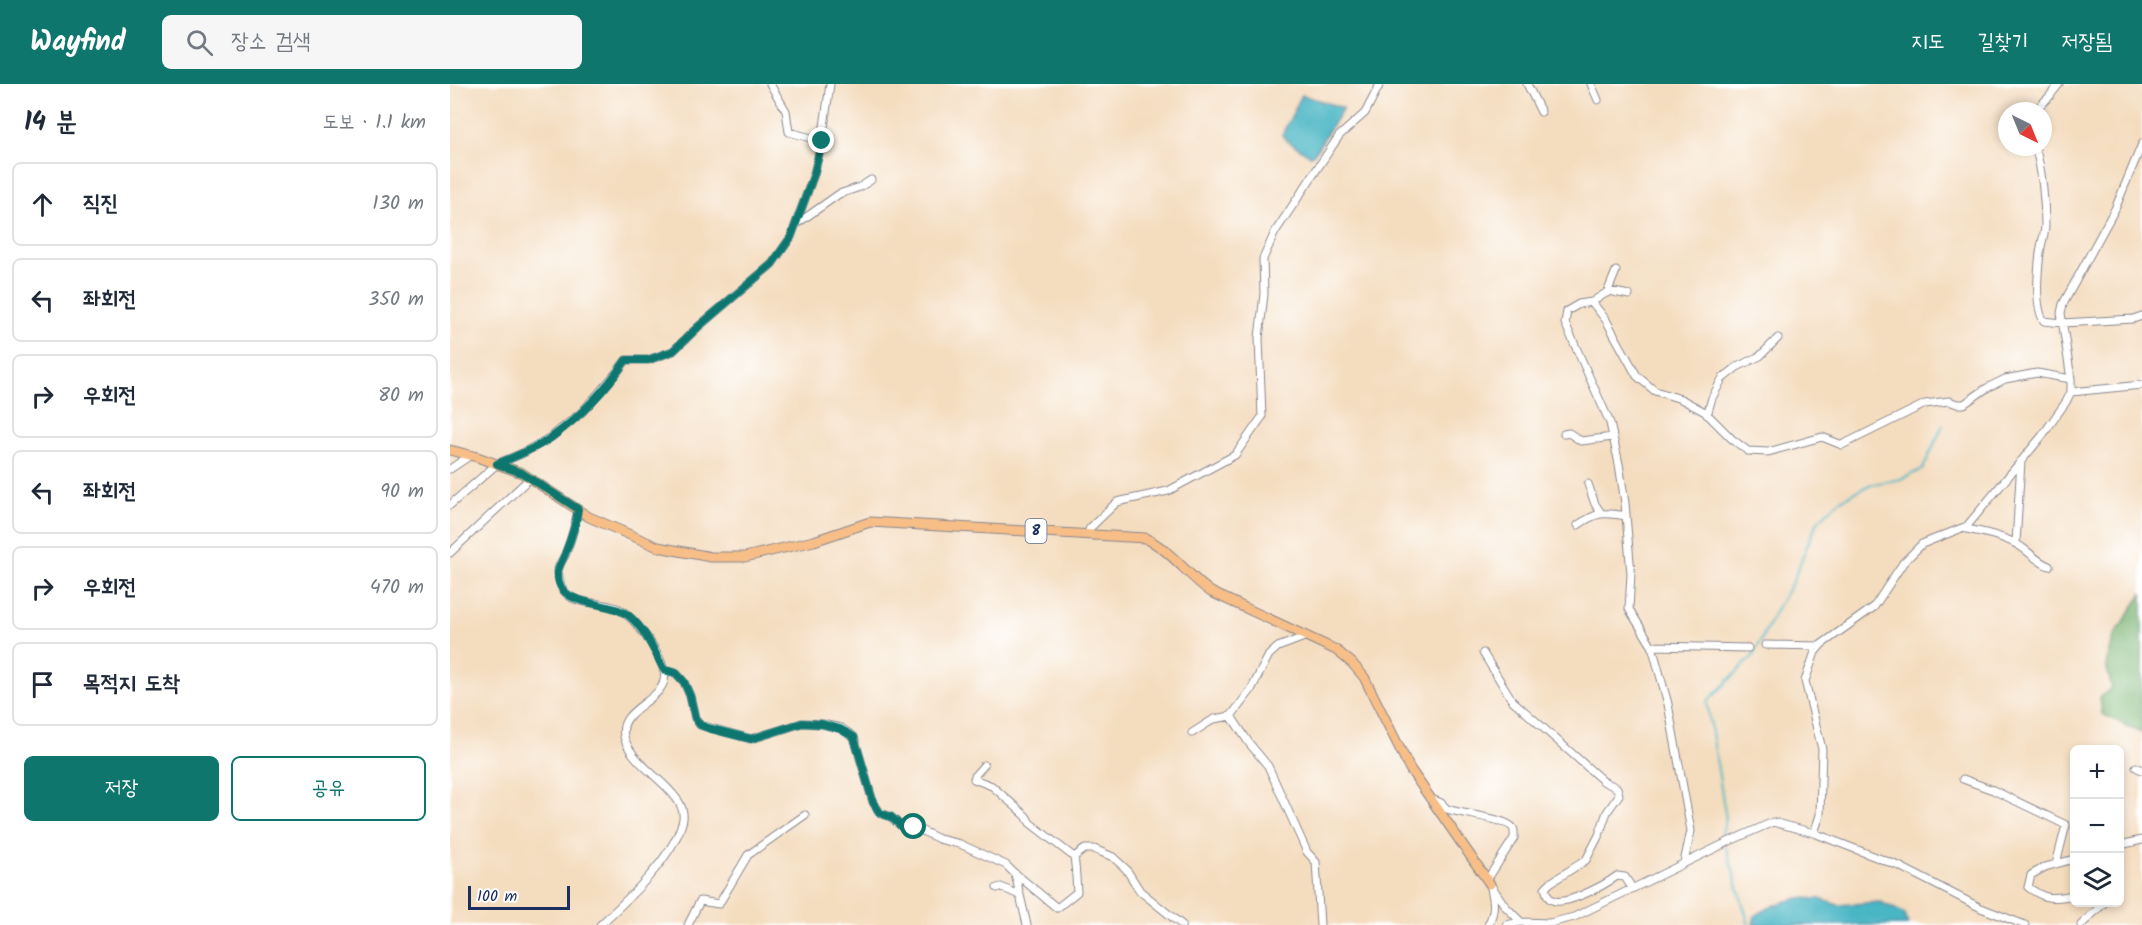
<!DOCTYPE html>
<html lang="ko">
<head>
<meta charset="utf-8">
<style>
	:root { --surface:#fff; --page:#f6f6f7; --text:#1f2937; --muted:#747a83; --line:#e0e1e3; --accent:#0f766e }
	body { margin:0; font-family:Kalam,"Poor Story",sans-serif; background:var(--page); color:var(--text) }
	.controls { position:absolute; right:18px; bottom:18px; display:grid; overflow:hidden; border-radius:9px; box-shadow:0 3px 9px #0003 }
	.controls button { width:54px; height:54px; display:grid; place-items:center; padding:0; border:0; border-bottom:2px solid var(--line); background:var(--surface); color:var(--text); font:30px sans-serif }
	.compass { position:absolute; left:1548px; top:18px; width:54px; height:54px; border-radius:50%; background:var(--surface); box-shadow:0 3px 9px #0003; rotate:137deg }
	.scale { position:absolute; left:18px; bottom:15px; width:102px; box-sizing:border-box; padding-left:6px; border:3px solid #1b2f5e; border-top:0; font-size:16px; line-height:21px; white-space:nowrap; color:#1b2f5e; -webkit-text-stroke:4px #fff; paint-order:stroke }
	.stop { position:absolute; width:18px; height:18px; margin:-14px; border:4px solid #0f766e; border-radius:50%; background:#fff }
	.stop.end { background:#0f766e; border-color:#fff; box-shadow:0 2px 6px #0008 }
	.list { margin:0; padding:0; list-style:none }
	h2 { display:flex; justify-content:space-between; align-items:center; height:78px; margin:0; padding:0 24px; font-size:26px }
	h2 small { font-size:20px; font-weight:400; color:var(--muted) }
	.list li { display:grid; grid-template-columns:39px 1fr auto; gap:18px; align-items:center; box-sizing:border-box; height:84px; margin:0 12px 12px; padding:0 12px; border:2px solid var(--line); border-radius:9px }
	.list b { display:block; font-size:22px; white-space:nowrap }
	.list em { font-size:20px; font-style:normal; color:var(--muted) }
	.actions { display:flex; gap:12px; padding:18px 24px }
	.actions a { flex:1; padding:14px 0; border:2px solid var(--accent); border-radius:9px; text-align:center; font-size:21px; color:var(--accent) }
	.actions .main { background:var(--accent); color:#fff }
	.icon { flex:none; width:33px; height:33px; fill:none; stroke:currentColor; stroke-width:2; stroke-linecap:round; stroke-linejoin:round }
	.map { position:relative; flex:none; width:1692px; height:841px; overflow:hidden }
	header { display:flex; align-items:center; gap:36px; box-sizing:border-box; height:84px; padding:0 30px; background:var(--accent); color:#fff }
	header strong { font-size:28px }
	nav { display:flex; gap:33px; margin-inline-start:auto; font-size:21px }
	.search { width:420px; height:54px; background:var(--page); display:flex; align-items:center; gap:15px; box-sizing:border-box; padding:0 21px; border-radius:9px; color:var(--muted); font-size:22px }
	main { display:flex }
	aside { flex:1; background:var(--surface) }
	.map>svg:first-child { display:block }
	.forest { fill:#7db674; stroke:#4c7269; stroke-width:1.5 }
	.water { fill:#49b6c4; stroke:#327291; stroke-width:1.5 }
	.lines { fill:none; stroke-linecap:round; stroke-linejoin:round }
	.stream { stroke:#49b6c4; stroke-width:2 }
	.minor-casing { stroke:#88868e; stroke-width:9 }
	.major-casing { stroke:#88868e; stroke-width:11 }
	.minor { stroke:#fff; stroke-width:7 }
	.major { stroke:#f7be87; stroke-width:9 }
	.route { stroke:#0f766e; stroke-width:8 }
	.labels { text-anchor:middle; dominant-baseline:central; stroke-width:4.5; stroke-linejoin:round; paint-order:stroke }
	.shield { fill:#fff; stroke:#5f6d8e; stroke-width:1.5 }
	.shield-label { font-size:15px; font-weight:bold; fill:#1b2f5e }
</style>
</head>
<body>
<header>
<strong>Wayfind</strong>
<div class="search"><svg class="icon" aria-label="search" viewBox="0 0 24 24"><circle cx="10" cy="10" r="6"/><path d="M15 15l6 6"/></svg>장소 검색</div>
<nav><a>지도</a><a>길찾기</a><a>저장됨</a></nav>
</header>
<main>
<aside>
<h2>14 분<small>도보 · 1.1 km</small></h2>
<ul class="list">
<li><svg class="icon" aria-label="ahead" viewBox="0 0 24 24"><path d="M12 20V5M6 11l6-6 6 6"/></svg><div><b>직진</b></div><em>130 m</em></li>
<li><svg class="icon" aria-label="left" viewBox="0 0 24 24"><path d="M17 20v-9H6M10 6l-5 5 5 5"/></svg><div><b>좌회전</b></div><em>350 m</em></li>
<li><svg class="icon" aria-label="right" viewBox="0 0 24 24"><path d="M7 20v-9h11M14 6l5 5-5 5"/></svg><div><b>우회전</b></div><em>80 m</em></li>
<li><svg class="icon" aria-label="left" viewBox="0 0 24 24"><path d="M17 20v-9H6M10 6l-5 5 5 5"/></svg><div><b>좌회전</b></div><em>90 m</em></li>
<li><svg class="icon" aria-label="right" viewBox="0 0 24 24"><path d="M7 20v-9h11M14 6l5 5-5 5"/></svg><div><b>우회전</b></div><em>470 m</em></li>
<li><svg class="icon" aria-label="arrive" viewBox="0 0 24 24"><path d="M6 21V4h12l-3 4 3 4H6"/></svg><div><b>목적지 도착</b></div></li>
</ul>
<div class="actions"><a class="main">저장</a><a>공유</a></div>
</aside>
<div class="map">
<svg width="1692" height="841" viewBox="0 0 1692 841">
	<rect width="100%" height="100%" fill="#fff"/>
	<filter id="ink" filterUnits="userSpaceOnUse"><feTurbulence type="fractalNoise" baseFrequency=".0167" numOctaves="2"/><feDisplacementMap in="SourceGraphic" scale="12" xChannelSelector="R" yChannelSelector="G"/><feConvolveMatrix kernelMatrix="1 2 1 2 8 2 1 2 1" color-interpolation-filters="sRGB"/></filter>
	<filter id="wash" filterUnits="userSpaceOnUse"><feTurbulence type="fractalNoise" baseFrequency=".008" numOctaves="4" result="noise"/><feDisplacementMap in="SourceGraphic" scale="24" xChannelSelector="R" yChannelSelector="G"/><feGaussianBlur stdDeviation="1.35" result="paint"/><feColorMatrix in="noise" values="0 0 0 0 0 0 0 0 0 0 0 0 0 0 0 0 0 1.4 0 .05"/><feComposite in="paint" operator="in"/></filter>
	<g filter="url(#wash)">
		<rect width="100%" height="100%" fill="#f4dcbe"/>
		<path class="forest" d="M1692 510V649L1652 630 1650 613 1662 604 1656 581 1664 552Z"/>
		<path class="water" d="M852 11 893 24 864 70 861 72 836 56 832 51Z
			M1349 814 1370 815 1388 821 1431 818 1455 830 1458 841H1303L1305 832C1319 822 1333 818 1349 814Z"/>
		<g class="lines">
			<path class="stream" d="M1273 756 1272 749 1276 735 1257 618 1303 572 1326 526 1343 497 1359 457 1368 437 1389 417 1419 401 1451 395 1473 385 1493 341
				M1276 763 1299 841"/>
		</g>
	</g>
	<g filter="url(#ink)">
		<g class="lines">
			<defs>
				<path id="minor" d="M320 0 336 27 339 48 372 57
					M1077 0 1091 28
					M1141 0 1148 16
					M1584 27 1599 13 1609 0
					M1585 63C1592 85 1595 118 1595 141 1595 151 1591 159 1590 169 1588 186 1584 223 1594 237L1612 239 1683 235 1692 232
					M345 141 389 110 410 103 421 96
					M1157 209 1166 187
					M1179 211 1159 207 1142 218 1129 220 1117 227 1115 239 1160 339 1169 380 1175 419 1181 490 1179 525 1202 562 1298 564
					M1142 218 1156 236 1187 292 1205 307 1231 315 1255 328 1282 355 1298 367 1318 368 1372 353 1392 361 1475 320 1499 317 1507 320H1514L1537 304 1555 295 1587 289 1621 295
					M1621 308 1692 301
					M1257 331 1262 314 1272 295 1287 283 1310 272 1328 254
					M1114 350 1119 349 1131 357 1163 353
					M0 385 21 371
					M1138 400 1145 420 1151 429
					M0 421 47 380 73 369 101 353 132 328 168 287 176 276H198L223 267 248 243 322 180 341 153 364 90 372 57 380 0
					M128 425C126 441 121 455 116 469 114 474 109 480 108 486 108 487 109 493 109 495 115 526 148 514 169 525 185 534 210 568 214 587 221 618 163 622 175 656 184 680 213 695 226 714 232 721 235 731 232 739 222 775 177 816 150 841
					M1128 441C1147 428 1153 428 1176 432
					M1512 444C1530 448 1551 451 1568 461 1579 467 1587 478 1599 482
					M637 451 640 444 667 418 718 407 785 371 812 333 809 254 814 210 813 175 825 148 889 52 915 29 930 0
					M1566 459 1571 377
					M0 469 80 394
					M1315 561 1370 562
					M1202 562 1218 620 1241 747 1234 778
					M1033 569 1062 616 1153 697 1167 704 1169 711 1157 728 1149 751 1136 776 1100 799 1095 804C1097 809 1097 814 1102 816 1115 823 1156 800 1167 792L1175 793 1182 804
					M214 587 226 589 234 598 240 612 245 634 250 641 301 655 352 639 372 640 391 644 404 653 423 718 430 729 441 733 452 743H464L489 755 510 760 556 781 565 790 577 841
					M781 632 799 659 818 682 857 768 866 778 870 841
					M742 649 764 635 781 632 801 606 819 571 828 563 857 552
					M534 681 526 690 524 695 542 702 576 732 580 739 624 773 635 765H644L663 773 676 785 690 807 732 841
					M1686 683 1692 686
					M1513 695 1543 706 1616 741 1606 780
					M979 714 991 719 997 725C1010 730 1056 734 1063 744 1065 747 1064 750 1064 754L1037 796
					M1364 749 1370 731 1372 665 1355 597 1365 568 1372 560 1424 523 1453 479 1472 460 1517 442 1592 352 1616 318 1621 308V295L1611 229 1613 220 1665 125 1692 60
					M1670 761 1692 756
					M1624 775 1595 783 1581 791 1578 803C1595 816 1603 815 1624 811
					M566 790 607 824 627 808C626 796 626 785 624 773
					M547 804 551 803 569 811
					M238 841 250 817 269 820 298 771 355 731
					M1038 841C1046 826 1044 816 1040 800L1055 822 1071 838 1100 839 1124 833 1280 757 1323 738 1364 749 1449 782 1531 824 1575 841
					M1056 841 1071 838
					M1631 841 1655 818"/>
				<path id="major" d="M0 366 27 373 72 389 139 433 208 463 261 473H295L364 457 420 438 695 454C721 466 738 492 761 508L886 566 902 579 914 593 960 685 1040 800"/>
			</defs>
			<use href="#minor" class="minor-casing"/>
			<use href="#major" class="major-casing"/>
			<use href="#minor" class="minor"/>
			<use href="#major" class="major"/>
		</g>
	</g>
	<g class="lines" filter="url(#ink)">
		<path class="route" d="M372 57 364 90 341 153 322 180 248 243 223 267 198 276H176C157 304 130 333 102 353 85 365 66 372 47 380L72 389 128 425C126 441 121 455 115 470 113 475 109 482 108 487 105 526 157 514 179 532 196 546 204 567 214 586L226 589 234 598 240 612 245 634 250 641 258 644 301 655 352 639 372 640 390 645 404 653 423 718 430 729 441 733 452 743H464"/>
	</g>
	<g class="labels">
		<rect class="shield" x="575.5" y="435" width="21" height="24" rx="4.5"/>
		<g class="shield-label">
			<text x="586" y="447">8</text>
		</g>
	</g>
</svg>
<div class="controls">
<button>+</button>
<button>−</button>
<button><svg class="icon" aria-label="layers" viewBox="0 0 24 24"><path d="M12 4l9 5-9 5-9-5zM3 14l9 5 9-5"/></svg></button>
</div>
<svg class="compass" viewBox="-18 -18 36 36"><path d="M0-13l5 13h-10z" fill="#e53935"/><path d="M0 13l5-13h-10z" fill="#747a83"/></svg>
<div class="scale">100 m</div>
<div class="stop" style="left:464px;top:743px"></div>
<div class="stop end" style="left:372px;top:57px"></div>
</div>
</main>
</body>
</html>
